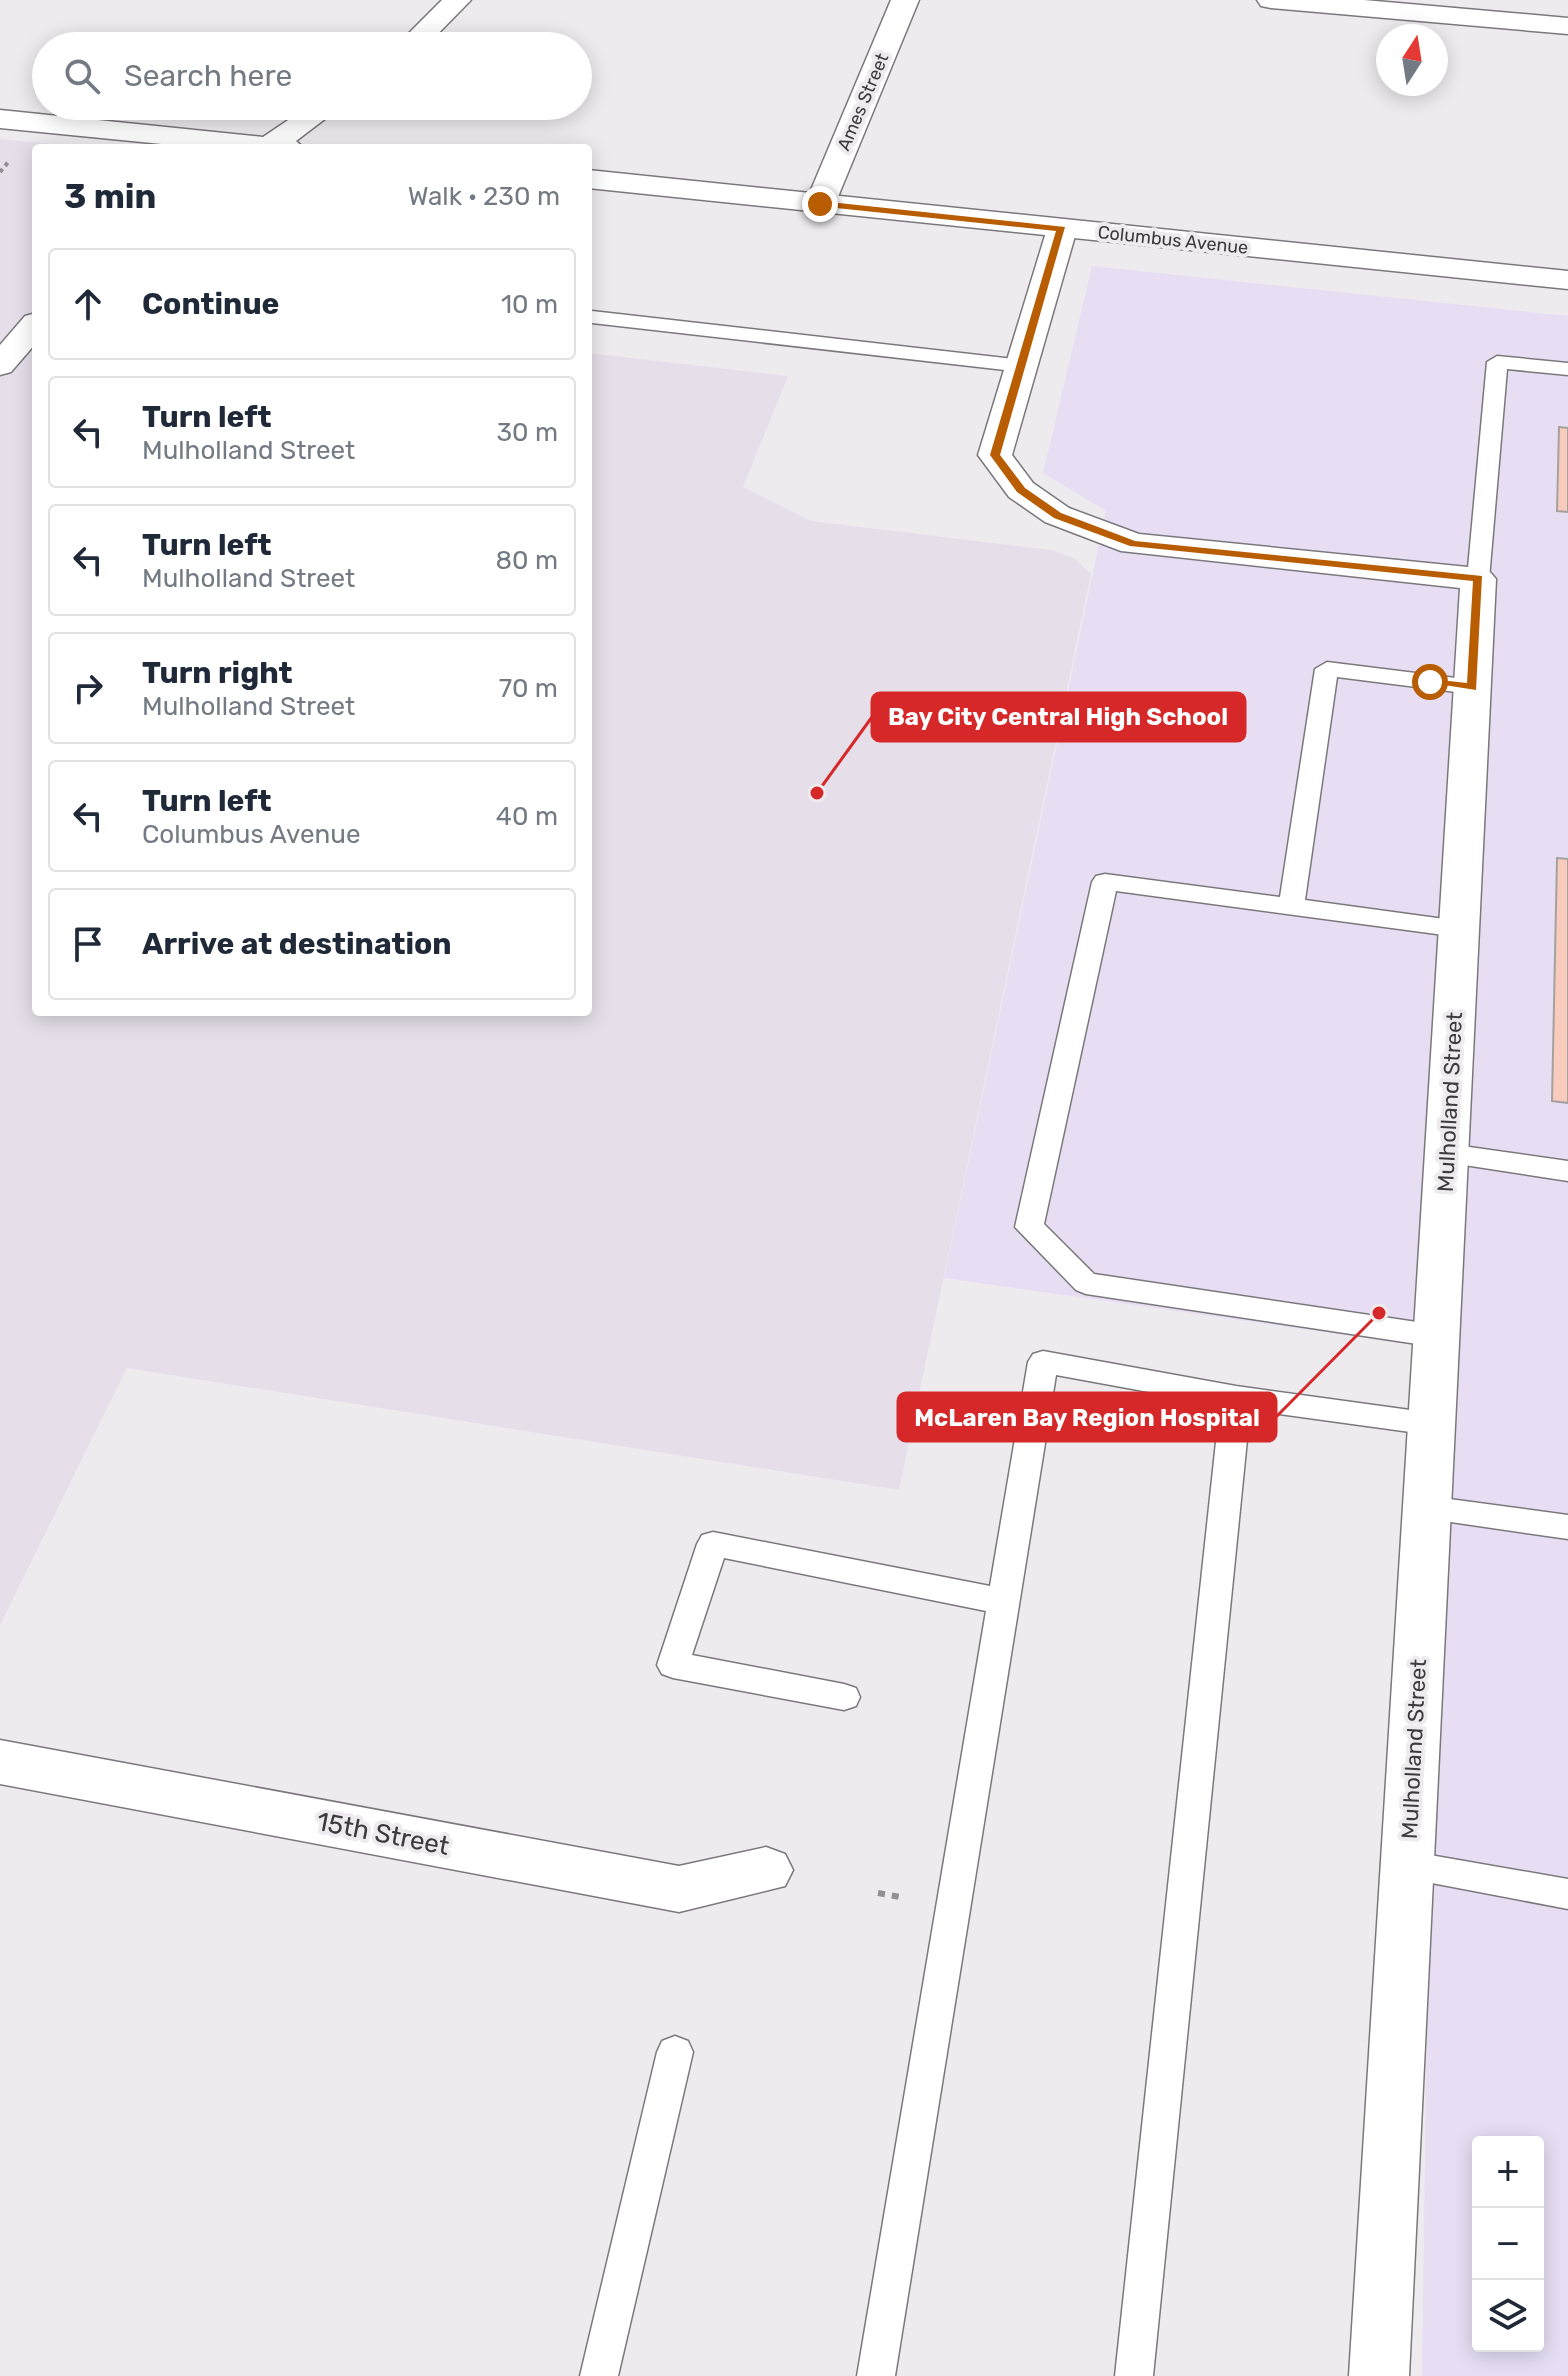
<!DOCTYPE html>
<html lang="en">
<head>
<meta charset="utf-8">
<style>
	:root { --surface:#fff; --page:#f2f2f3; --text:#1f2937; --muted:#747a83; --line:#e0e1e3 }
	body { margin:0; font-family:Rubik,sans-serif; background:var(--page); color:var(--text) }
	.controls { position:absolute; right:24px; bottom:24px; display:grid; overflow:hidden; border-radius:8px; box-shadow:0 4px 20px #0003 }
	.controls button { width:72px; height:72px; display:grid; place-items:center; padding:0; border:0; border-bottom:2px solid var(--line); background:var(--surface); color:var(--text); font:40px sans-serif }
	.compass { position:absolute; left:1376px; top:24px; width:72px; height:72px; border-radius:50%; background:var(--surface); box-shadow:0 4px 20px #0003; rotate:12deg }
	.stop { position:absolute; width:24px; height:24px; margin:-18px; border:6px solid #b85d01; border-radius:50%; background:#fff }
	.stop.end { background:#b85d01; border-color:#fff; box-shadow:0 2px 8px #0008 }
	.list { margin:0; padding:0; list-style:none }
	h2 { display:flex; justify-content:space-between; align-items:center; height:104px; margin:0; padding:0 32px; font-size:34px }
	h2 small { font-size:26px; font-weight:400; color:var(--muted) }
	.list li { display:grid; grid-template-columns:52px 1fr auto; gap:24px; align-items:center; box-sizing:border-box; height:112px; margin:0 16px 16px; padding:0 16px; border:2px solid var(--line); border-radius:8px }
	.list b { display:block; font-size:30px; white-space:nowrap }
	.list p { margin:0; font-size:26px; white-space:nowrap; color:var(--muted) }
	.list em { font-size:26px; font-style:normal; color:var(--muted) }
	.icon { flex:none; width:44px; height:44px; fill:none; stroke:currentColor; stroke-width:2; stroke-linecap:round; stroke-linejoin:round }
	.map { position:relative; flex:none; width:1568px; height:2376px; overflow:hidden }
	.search { position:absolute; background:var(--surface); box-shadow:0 4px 20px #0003; left:32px; top:32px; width:560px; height:88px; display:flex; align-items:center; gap:20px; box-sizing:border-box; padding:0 28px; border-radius:44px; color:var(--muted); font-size:30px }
	.panel { position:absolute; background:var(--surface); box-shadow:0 4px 20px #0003; left:32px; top:144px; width:560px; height:872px; border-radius:8px }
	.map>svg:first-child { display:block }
	.built { fill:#e6dfe9 }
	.medical { fill:#e7def4; fill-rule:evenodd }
	.building { fill:#f8cbbc; stroke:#a5a19f; stroke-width:2 }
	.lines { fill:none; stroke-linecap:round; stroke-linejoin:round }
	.service-casing { stroke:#7b787c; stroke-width:3 }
	.minor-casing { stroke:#7b787c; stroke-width:3 }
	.tertiary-casing { stroke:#7b787c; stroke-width:3 }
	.path-far1 { stroke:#918f92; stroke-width:4; stroke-dasharray:4 4; stroke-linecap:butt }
	.path { stroke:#918f92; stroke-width:6; stroke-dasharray:7 7; stroke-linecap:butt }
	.service { fill:#fff; fill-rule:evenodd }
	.minor { fill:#fff; fill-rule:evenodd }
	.tertiary { fill:#fff; fill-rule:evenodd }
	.route { fill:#b85d01 }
	.labels { text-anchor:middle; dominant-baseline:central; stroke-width:8; stroke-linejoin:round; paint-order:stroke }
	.far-street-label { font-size:18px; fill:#3b3a3c; stroke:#eeebef }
	.street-label { font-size:22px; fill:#3b3a3c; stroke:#eeebef }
	.near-street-label { font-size:26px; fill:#3b3a3c; stroke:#eeebef }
	.leader { fill:none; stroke:#d62828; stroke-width:3 }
	.callout-dot { fill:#d62828; stroke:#eeebef; stroke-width:3 }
	.callout { fill:#d62828; stroke:#d62828; stroke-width:3 }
	.callout-label { font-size:24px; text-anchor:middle; font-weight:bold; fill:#fff }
</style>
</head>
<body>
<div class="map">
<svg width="1568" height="2376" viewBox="0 0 1568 2376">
	<rect width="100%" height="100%" fill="#eeebef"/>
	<path class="built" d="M0 139 90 148H36V1012H588V353L788 376 743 487 811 521 1051 550 1074 558 1091 574 899 1490 127 1368 0 1625Z"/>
	<path class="medical" d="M1092 266 1568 316V2376H1422L1436 1348 944 1278 1106 511 1043 473ZM1478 2142H1538V2346H1478Z"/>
	<path class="building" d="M1559 427 1568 428V512L1557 511Z
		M1557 858 1568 859V1103L1552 1101Z"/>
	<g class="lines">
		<defs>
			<path id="service" d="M592 311 1022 360 1032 366 1022 372 592 323 588 322V312Z
				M1497 356 1568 363V375L1507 369 1489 579 1478 586 1467 579 1487 362Z
				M1327 662 1472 680 1484 687 1472 694 1337 677 1305 900 1459 921 1468 923 1472 929 1468 935 1459 937 1116 891 1044 1224 1094 1274 1437 1325 1447 1328 1452 1336 1447 1344 1437 1347 1086 1294 1076 1290 1015 1227 1092 882 1096 876 1105 874 1280 897 1315 669Z
				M1448 1144 1568 1161V1181L1438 1161 1434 1154 1438 1147Z
				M1043 1351 1236 1386 1432 1413 1443 1416 1447 1424 1443 1432 1432 1435 1250 1410 1153 2376H1115L1220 1405 1056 1375 895 2376H857L986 1611 724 1558 692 1655 844 1684 856 1688 860 1697 856 1706 844 1710 673 1678 662 1674 657 1665 697 1544 702 1535 713 1532 990 1586 1028 1362 1033 1354Z
				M1427 1496 1568 1515V1539L1416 1517 1412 1508 1416 1499Z
				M1407 1851 1568 1879V1909L1395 1876 1390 1866 1395 1856Z
				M675 2036 688 2041 693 2052 618 2376H580L657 2052 662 2041Z"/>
			<path id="minor" d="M891 0H919L835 204 831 210H809L805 204Z
				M1257 0H1364L1568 18V34L1271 8 1261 6Z
				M1062 220 1073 223 1077 229 1012 455 1033 483 1069 508 1139 534 1478 568 1490 572 1496 579 1409 2376H1349L1460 588 1121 551 1045 522 1009 497 978 455 1047 229 1051 223Z
				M0 1740 679 1866 766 1847 785 1854 793 1870 785 1886 679 1912 0 1784Z"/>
			<path id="tertiary" d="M442 0H471L426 46H396Z
				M309 106H342L296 141 304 148H202L0 128V110L263 137Z
				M588 170 1568 271V289L588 188Z
				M36 313V343L11 372 0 375V345L25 316Z"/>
		</defs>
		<use href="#service" class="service-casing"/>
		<use href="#minor" class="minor-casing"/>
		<use href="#tertiary" class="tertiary-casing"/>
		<path class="path-far1" d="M0 172 10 160"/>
		<path class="path" d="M878 1893 905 1898"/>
		<use href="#service" class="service"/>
		<use href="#minor" class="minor"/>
		<use href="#tertiary" class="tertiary"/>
	</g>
	<path class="route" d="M820 201 1065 227 1000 455 1025 488 1061 513 1135 541 1482 576 1476 690 1425 682 1430 679 1467 683 1473 581 1130 546 1054 518 1017 492 990 455 1056 231 817 206Z"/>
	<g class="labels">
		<g class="far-street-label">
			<text transform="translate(863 102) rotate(-67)">Ames Street</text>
			<text transform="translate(1173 240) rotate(6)">Columbus Avenue</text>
		</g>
		<g class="street-label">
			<text transform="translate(1450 1102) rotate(-87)">Mulholland Street</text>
			<text transform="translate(1414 1749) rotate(-87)">Mulholland Street</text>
		</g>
		<g class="near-street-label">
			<text transform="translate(383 1834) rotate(11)">15th Street</text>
		</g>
	</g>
	<path class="leader" d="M817 793L872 717M1379 1313L1276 1417"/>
	<g class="callout-dot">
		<circle cx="817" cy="793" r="8"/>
		<circle cx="1379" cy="1313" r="8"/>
	</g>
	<g class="callout">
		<rect x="872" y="693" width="373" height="48" rx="8"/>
		<rect x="898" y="1393" width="378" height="48" rx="8"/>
	</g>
	<g class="callout-label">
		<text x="1058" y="725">Bay City Central High School</text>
		<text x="1087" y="1426">McLaren Bay Region Hospital</text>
	</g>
</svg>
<div class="controls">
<button>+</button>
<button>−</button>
<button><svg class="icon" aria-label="layers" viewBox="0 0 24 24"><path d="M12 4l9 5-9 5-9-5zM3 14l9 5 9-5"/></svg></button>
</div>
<svg class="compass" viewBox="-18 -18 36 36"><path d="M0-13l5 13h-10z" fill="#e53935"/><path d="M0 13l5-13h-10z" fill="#747a83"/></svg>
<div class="stop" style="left:1430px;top:682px"></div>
<div class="stop end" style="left:820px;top:204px"></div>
<div class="search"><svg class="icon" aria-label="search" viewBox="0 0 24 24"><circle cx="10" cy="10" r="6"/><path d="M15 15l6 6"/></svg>Search here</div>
<section class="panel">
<h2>3 min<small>Walk · 230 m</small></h2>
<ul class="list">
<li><svg class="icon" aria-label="ahead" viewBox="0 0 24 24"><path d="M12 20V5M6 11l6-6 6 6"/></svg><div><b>Continue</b></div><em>10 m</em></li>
<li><svg class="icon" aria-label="left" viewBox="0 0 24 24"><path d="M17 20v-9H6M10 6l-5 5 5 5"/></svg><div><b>Turn left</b><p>Mulholland Street</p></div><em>30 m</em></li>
<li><svg class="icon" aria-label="left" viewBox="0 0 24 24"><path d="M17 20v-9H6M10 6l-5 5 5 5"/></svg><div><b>Turn left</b><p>Mulholland Street</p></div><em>80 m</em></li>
<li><svg class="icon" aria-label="right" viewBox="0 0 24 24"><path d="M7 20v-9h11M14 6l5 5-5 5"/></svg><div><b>Turn right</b><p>Mulholland Street</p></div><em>70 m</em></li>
<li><svg class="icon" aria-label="left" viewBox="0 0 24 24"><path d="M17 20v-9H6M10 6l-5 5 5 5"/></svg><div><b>Turn left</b><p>Columbus Avenue</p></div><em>40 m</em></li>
<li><svg class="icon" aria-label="arrive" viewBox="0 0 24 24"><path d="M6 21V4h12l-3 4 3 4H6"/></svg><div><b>Arrive at destination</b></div></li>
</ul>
</section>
</div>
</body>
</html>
